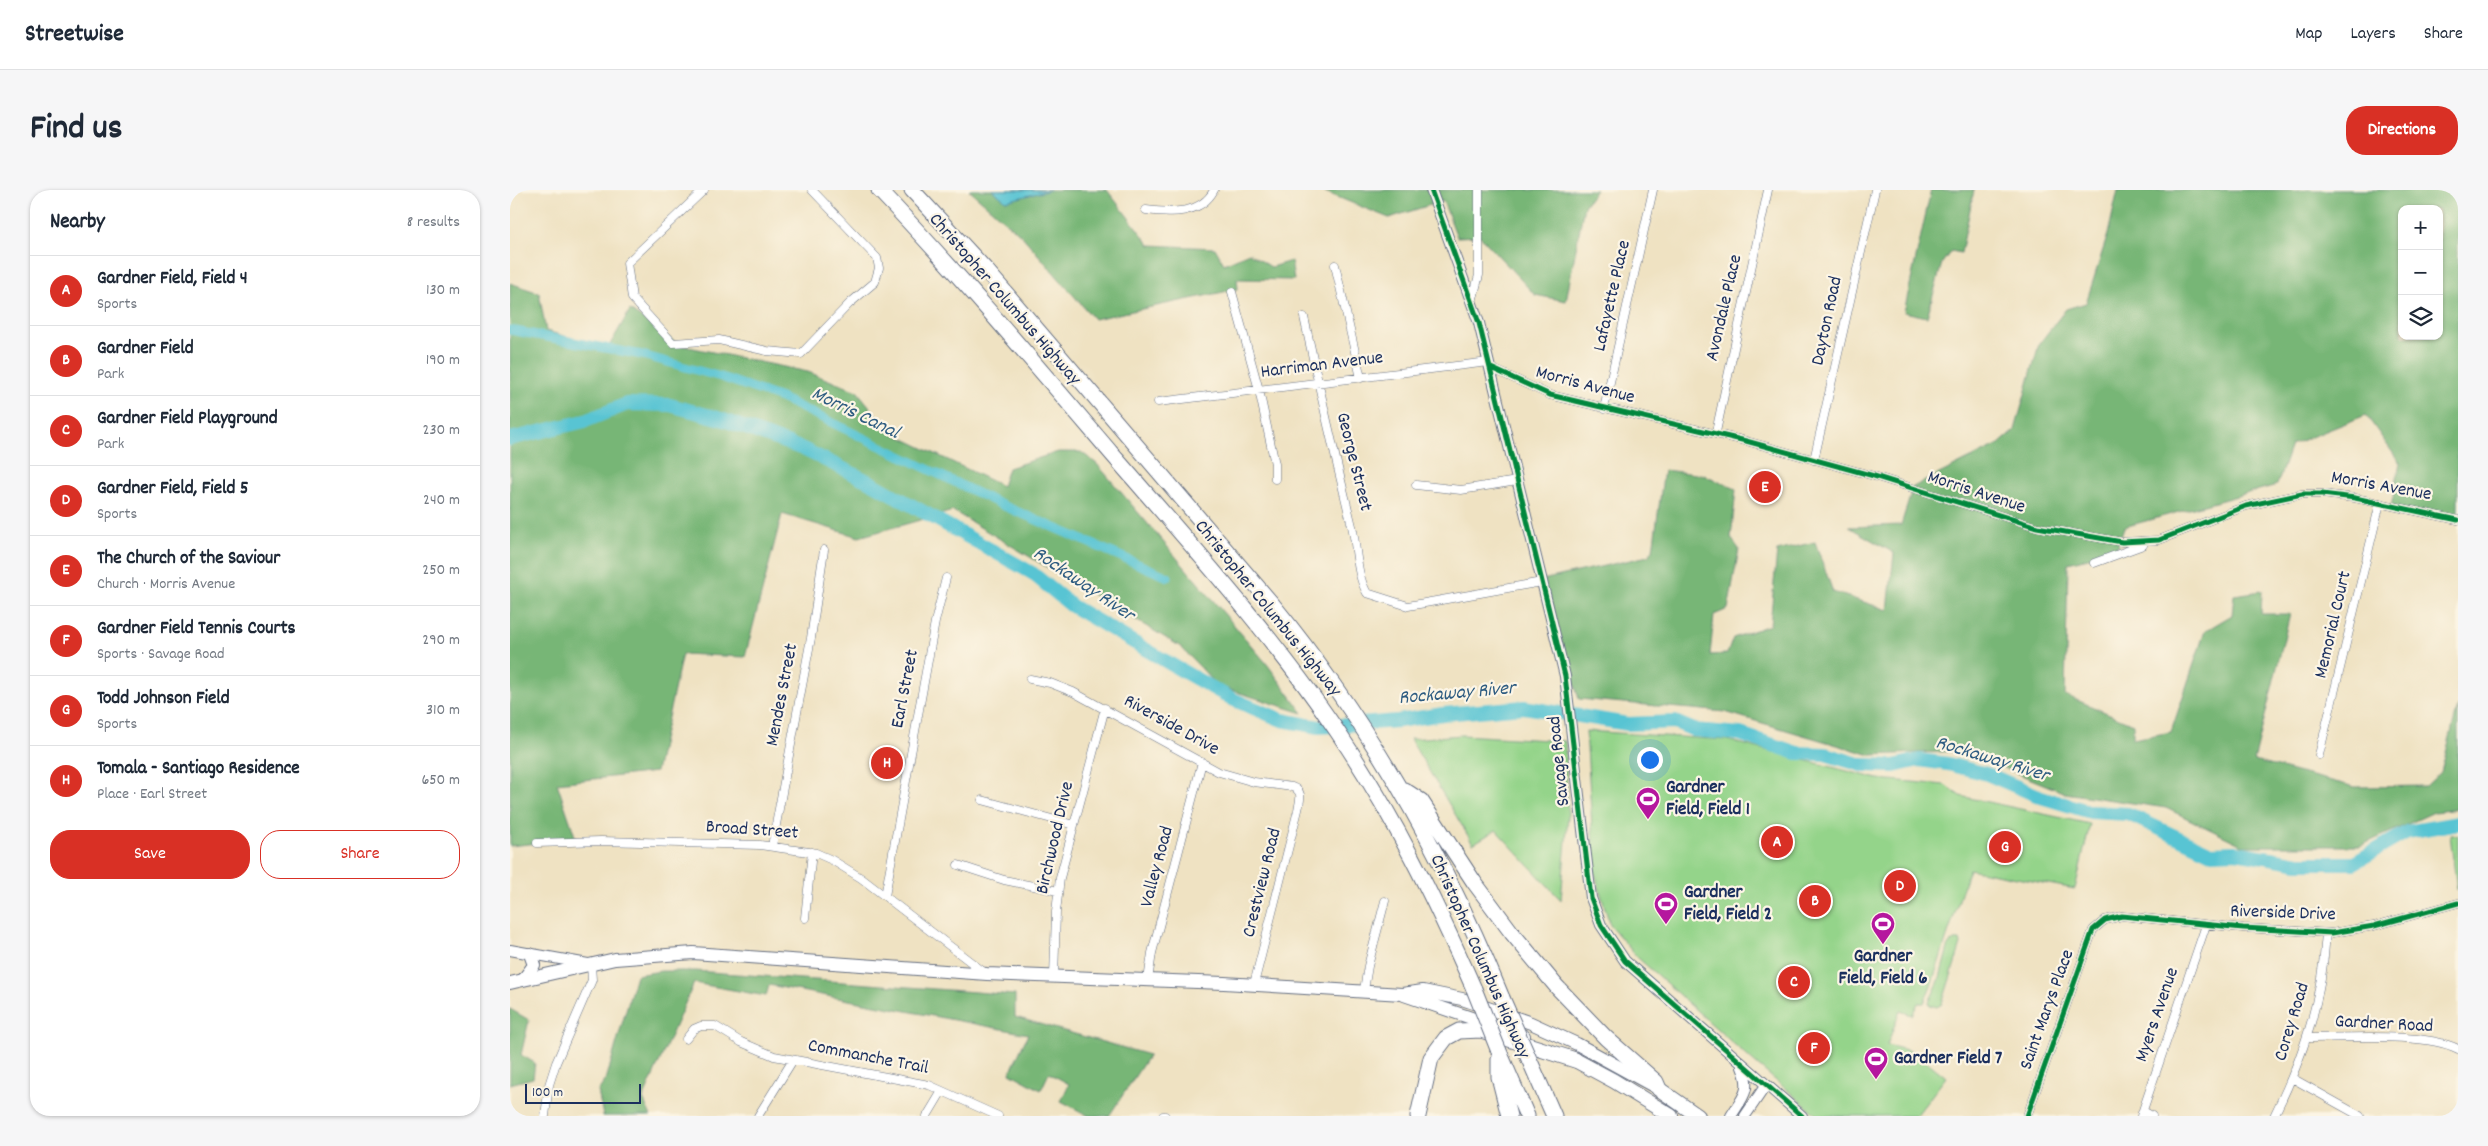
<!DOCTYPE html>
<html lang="en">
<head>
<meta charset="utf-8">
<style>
	:root { --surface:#fff; --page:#f6f6f7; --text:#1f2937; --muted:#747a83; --line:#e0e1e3; --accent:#d93025 }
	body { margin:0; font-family:Dekko,sans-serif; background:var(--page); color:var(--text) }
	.controls { position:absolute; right:15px; top:15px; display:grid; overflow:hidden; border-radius:10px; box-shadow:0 1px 4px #0004 }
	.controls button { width:45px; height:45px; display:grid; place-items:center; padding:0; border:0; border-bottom:1px solid var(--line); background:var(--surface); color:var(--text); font:25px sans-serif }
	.scale { position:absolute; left:15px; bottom:12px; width:116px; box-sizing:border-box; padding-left:5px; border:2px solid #1b2f5e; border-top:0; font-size:14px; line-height:18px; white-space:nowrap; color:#1b2f5e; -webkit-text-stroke:4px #fcf5e5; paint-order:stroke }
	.you { position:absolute; left:1139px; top:569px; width:18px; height:18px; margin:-12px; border:4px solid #fff; border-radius:50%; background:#1a73e8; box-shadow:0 0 0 8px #1a73e833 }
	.badge { display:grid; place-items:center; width:32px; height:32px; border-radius:50%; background:var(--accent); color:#fff; font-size:16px; font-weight:700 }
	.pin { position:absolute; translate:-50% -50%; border:2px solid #fff; box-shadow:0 1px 5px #0006 }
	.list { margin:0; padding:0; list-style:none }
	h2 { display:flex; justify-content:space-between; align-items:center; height:65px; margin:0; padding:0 20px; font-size:21px }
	h2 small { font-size:16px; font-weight:400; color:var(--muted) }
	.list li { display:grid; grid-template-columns:32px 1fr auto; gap:15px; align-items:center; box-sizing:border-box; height:70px; padding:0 20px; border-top:1px solid var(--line) }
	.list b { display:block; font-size:19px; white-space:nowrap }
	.list p { margin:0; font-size:16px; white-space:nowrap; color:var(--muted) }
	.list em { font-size:16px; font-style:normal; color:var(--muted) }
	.actions { display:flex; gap:10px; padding:15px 20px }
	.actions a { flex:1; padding:11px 0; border:1px solid var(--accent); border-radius:20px; text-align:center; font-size:18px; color:var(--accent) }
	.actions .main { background:var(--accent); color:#fff }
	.icon { flex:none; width:28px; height:28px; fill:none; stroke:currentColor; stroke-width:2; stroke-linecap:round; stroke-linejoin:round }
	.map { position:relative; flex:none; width:1948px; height:926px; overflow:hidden; border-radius:20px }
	header { display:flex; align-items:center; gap:30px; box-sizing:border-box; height:70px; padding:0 25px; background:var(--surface); border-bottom:1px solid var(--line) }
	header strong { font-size:24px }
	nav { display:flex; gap:28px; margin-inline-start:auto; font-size:18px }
	.intro { display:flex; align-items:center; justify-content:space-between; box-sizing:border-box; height:120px; padding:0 30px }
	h1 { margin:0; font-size:35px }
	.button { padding:12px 22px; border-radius:20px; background:var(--accent); color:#fff; font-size:18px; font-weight:700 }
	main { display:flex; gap:30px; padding:0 30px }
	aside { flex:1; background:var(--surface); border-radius:20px; box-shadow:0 1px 4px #0004 }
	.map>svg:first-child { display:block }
	.green { fill:#94d48a; stroke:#588274 }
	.forest { fill:#77b676; stroke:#49726a; fill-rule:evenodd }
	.water { fill:#59c4d3; stroke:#3a7a98 }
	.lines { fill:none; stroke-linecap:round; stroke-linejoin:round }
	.canal { stroke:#59c4d3; stroke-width:9 }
	.river { stroke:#59c4d3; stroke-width:14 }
	.minor-casing { stroke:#656e81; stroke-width:9 }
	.tertiary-casing { stroke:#656e81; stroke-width:12 }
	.primary-casing { stroke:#656e81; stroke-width:14 }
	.trunk-casing { stroke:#656e81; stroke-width:16 }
	.motorway-casing { stroke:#656e81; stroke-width:17 }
	.minor { stroke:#fff; stroke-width:8 }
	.tertiary { stroke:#fff; stroke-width:10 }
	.primary { stroke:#fff; stroke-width:12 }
	.trunk { stroke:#fff; stroke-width:14 }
	.motorway { stroke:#fff; stroke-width:15 }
	.motorway-bridge-casing { stroke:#656e81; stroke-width:17; stroke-linecap:butt }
	.motorway-bridge { stroke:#fff; stroke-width:15 }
	.cycleway-casing { stroke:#fcf5e5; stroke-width:8 }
	.cycleway { stroke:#00873e; stroke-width:5 }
	.labels { text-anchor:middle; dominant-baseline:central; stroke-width:4.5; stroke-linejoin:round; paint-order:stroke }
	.street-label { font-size:19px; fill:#1b2f5e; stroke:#fcf5e5 }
	.poi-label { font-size:19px; font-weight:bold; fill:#1b2f5e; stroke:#fcf5e5; text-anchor:start }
	.water-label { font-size:20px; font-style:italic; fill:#2e5c81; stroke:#fcf5e5 }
</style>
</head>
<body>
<header>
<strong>Streetwise</strong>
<nav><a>Map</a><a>Layers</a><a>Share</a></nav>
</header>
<div class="intro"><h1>Find us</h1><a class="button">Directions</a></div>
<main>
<aside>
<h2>Nearby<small>8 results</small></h2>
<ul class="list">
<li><span class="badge">A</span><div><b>Gardner Field, Field 4</b><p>Sports</p></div><em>130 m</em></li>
<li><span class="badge">B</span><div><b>Gardner Field</b><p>Park</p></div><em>190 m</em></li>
<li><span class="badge">C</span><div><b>Gardner Field Playground</b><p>Park</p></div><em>230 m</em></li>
<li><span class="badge">D</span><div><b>Gardner Field, Field 5</b><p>Sports</p></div><em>240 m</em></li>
<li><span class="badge">E</span><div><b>The Church of the Saviour</b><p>Church · Morris Avenue</p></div><em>250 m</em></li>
<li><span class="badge">F</span><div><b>Gardner Field Tennis Courts</b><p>Sports · Savage Road</p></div><em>290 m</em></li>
<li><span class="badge">G</span><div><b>Todd Johnson Field</b><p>Sports</p></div><em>310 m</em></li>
<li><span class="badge">H</span><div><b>Tomala - Santiago Residence</b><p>Place · Earl Street</p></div><em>650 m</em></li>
</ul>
<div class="actions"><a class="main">Save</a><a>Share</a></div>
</aside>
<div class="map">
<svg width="1948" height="926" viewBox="0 0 1948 926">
	<rect width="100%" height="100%" fill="#fcf5e5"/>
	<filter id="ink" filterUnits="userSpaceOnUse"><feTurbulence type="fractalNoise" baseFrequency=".02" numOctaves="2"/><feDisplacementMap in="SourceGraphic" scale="10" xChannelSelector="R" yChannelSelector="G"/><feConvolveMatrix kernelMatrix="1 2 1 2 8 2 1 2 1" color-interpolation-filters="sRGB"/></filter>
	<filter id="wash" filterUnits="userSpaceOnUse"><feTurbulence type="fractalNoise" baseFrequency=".0096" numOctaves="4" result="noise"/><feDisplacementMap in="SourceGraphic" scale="20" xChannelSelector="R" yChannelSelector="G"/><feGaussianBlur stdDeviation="1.12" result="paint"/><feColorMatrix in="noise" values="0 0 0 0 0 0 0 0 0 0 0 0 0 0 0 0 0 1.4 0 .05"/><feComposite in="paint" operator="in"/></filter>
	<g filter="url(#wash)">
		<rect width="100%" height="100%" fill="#efe2c2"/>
		<path class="green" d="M1076 541 1217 550 1368 589 1435 595 1450 606 1580 634 1565 699 1459 679 1423 790 1414 813H1408L1402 825 1390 821 1377 855 1405 862 1436 887 1406 926H1308L1245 873 1127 767 1100 735 1085 684Z
			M952 545 1055 551 1058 626 1051 710 986 640 963 654 900 549Z
			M1940 645H1948V699L1947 700Z
			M1444 750H1450L1451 754 1432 814 1427 817 1420 815 1419 812 1429 791 1439 754Z"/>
		<path class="forest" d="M459 0H597L640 55 705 58 714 74 739 63 761 77 781 71 784 90 727 89 728 99 584 129 512 46Z
			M810 0H1086L1074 16 1056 111 1025 105 970 46 947 47 933 11 879 28Z
			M1421 0H1464L1451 63 1441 61 1432 73 1417 127 1394 122Z
			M1608 0H1948V330L1881 317 1890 273 1856 225 1781 255 1767 295 1614 337 1606 361 1558 373 1555 505 1623 534V549L1661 542 1695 441 1722 425 1724 405 1752 401 1751 424H1780L1744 571 1845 597 1916 596 1931 582 1948 516V619L1924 622 1850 656H1734L1656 618 1555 603 1453 561 1361 565 1215 522 1069 509 1032 390 1138 366 1143 360 1154 280 1194 285 1226 299 1221 348 1229 359 1218 419 1204 425 1200 465 1217 464 1223 448 1260 435 1267 361 1305 352 1323 402 1378 420 1384 363 1339 337 1391 335 1403 297 1489 254 1505 240 1529 154 1556 119 1576 113 1598 44ZM1892 19H1929V146H1892Z
			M0 93 29 103 36 141 98 158 120 120 169 155 298 182 347 201 380 242 492 296 498 278 548 262H571L587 274 757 474 793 523 708 496 671 457 443 321 349 347 272 324 235 467 172 464 146 582 47 593 66 649 0 656Z
			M151 781H186L505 805V827L639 865 599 926H579L551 911 559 894 539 883 531 900 500 883 518 844 259 795 256 806 184 793 133 909 141 926H93L88 901 96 890 126 785Z
			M0 819 19 830 11 865 25 873 23 888 0 894Z"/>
		<path class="water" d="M482 0H540L496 11Z"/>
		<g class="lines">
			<path class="canal" d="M0 140 132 165 211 187 271 208 492 315 658 387"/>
			<path class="river" d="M0 249 75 231 117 214 160 215 211 229 293 259 362 293 522 383 562 416 669 479 722 509 772 530 809 537 888 531 933 524 1014 517 1118 534 1165 532 1184 540 1230 544 1287 563 1315 564 1352 575 1384 576 1409 570 1438 574 1477 584 1531 607 1581 622 1618 624 1701 663 1726 662 1789 673H1844L1897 642 1948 633"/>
		</g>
	</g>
	<g filter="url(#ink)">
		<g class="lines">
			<defs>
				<path id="minor" d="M194 0 117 73 122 108 163 153 209 150 257 161 291 164 340 113 365 92 369 78 367 68 302 0
					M636 20C660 23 691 25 704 0
					M825 75 851 188
					M722 102 749 200 765 274V289
					M962 112 969 85V0
					M794 127C809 197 825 267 842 336 847 357 846 384 857 403L898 416 1032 392
					M981 178 1040 205 1236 251 1364 286 1527 337 1612 352 1649 350 1736 316 1792 304H1812L1845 308 1948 330
					M648 212 979 172
					M1094 219 1143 0
					M1206 242 1258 0
					M1304 270 1365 0
					M906 295 951 300 1007 291
					M1584 373 1633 355
					M520 489 540 493 563 502 709 582 744 592 782 597C794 601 790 610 788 620L744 794
					M1809 565 1870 313
					M472 610 564 635
					M27 653 91 651 250 655 306 663 322 670 351 688 475 783
					M262 656 301 448 314 360
					M448 675 494 690 548 701
					M375 706 425 432 436 388
					M295 728 302 662
					M544 788 546 722 550 688 595 518
					M638 790 642 763 692 572
					M854 800 858 776 875 711
					M1798 848C1836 848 1916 842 1948 859
					M176 849 184 839 191 836H205L231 852 264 866 419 895 488 926
					M1782 888 1850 926
					M1633 921 1642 926
					M35 926 39 895 46 873 82 790 81 775
					M248 926 283 870
					M417 926 432 901
					M653 926H655
					M1517 926 1583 740 1595 730 1612 726 1733 738 1822 743 1864 736 1948 713
					M1631 926 1696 735
					M1764 926C1794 865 1812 811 1816 743"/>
				<path id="tertiary" d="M921 0 969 133 1055 486 1081 708 1091 735 1115 771 1292 926
					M0 760 78 774
					M1221 926C1233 907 1242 900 1232 877
					M1235 926 1256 895"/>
				<path id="primary" d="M13 790 24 775 20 764
					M0 793 105 769 183 763 477 784 714 793 892 804 913 801 952 809 1021 833 1067 854 1149 899
					M894 805 1014 846"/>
				<path id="trunk" d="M1065 870 1104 891 1161 926
					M1149 899 1188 926"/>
				<path id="motorway" d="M369 0C450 85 526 175 602 264 680 354 761 443 827 541 882 622 925 710 964 799
					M402 0 476 80 763 415C860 534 934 665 992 808
					M894 600 911 611 964 692 1002 743 1047 797 1096 848 1146 892 1149 899
					M988 859 1017 926
					M989 869V887L999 926
					M1019 869 1044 926
					M908 926 921 868 936 848 949 841 971 840 1065 870"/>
			</defs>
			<use href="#minor" class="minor-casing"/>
			<use href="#tertiary" class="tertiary-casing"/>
			<use href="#primary" class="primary-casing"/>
			<use href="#trunk" class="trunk-casing"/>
			<use href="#motorway" class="motorway-casing"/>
			<use href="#minor" class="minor"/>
			<use href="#tertiary" class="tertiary"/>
			<use href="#primary" class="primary"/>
			<use href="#trunk" class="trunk"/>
			<use href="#motorway" class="motorway"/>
			<defs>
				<path id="motorway-bridge" d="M964 799 988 859
					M992 808 1019 869"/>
			</defs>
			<use href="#motorway-bridge" class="motorway-bridge-casing"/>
			<use href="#motorway-bridge" class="motorway-bridge"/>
			<defs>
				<path id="cycleway" d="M921 0 969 133 1055 486 1081 708 1091 735 1115 771 1292 926
					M981 178 1040 205 1236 251 1364 286 1527 337 1612 352 1649 350 1736 316 1792 304H1812L1845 308 1948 330
					M1517 926 1583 740 1595 730 1612 726 1733 738 1822 743 1864 736 1948 713"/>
			</defs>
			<use href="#cycleway" class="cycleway-casing"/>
			<use href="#cycleway" class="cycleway"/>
		</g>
	</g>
	<defs>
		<symbol id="stadium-pin" viewBox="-11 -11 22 30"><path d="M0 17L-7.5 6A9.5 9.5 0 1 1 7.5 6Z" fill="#b5179e" stroke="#fcf5e5"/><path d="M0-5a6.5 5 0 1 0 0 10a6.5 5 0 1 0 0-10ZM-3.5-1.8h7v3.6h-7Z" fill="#fff"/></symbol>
	</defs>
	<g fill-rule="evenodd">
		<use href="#stadium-pin" x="1124" y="595" width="28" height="38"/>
		<use href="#stadium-pin" x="1142" y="700" width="28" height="38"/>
		<use href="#stadium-pin" x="1359" y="720" width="28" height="38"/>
		<use href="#stadium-pin" x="1352" y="855" width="28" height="38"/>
	</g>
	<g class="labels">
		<g class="street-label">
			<text transform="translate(1103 106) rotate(-77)">Lafayette Place</text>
			<text transform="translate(494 110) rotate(49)">Christopher Columbus Highway</text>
			<text transform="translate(1215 118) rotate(-77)">Avondale Place</text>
			<text transform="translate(1318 131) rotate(-78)">Dayton Road</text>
			<text transform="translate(812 176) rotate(-7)">Harriman Avenue</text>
			<text transform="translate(1075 196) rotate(15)">Morris Avenue</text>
			<text transform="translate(843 272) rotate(76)">George Street</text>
			<text transform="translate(1871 297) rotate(10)">Morris Avenue</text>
			<text transform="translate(1466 303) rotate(18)">Morris Avenue</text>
			<text transform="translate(757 419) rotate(51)">Christopher Columbus Highway</text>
			<text transform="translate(1824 435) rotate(-77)">Memorial Court</text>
			<text transform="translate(396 499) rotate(-79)">Earl Street</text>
			<text transform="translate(273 505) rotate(-79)">Mendes Street</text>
			<text transform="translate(661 536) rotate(29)">Riverside Drive</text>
			<text transform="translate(1050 571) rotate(-96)">Savage Road</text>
			<text transform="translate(242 641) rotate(4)">Broad Street</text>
			<text transform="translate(546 648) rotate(-77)">Birchwood Drive</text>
			<text transform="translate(648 677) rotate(-75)">Valley Road</text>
			<text transform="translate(753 693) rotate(-76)">Crestview Road</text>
			<text transform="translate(1773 724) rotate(2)">Riverside Drive</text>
			<text transform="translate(969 767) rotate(66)">Christopher Columbus Highway</text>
			<text transform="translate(1538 820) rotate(-70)">Saint Marys Place</text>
			<text transform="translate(1648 825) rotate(-71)">Myers Avenue</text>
			<text transform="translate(1783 832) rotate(-73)">Corey Road</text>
			<text transform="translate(1874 835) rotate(3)">Gardner Road</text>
			<text transform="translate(358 868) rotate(11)">Commanche Trail</text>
		</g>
		<g class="poi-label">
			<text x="1156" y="598">Gardner<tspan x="1156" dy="22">Field, Field 1</tspan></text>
			<text x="1174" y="703">Gardner<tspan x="1174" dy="22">Field, Field 2</tspan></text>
			<text x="1373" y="767" text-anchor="middle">Gardner<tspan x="1373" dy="22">Field, Field 6</tspan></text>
			<text x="1384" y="869">Gardner Field 7</text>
		</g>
		<g class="water-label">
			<text transform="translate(345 224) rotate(26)">Morris Canal</text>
			<text transform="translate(573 395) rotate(34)">Rockaway River</text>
			<text transform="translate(947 504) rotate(-5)">Rockaway River</text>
			<text transform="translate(1482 570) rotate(17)">Rockaway River</text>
		</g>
	</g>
</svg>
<div class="controls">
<button>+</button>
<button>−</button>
<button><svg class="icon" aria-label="layers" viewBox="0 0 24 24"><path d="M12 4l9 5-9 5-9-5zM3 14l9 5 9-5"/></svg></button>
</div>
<div class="scale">100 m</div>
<div class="you"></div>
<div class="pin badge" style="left:1267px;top:652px">A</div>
<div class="pin badge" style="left:1305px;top:711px">B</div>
<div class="pin badge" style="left:1284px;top:792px">C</div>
<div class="pin badge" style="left:1390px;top:696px">D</div>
<div class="pin badge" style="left:1255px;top:297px">E</div>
<div class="pin badge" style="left:1304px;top:858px">F</div>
<div class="pin badge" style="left:1495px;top:657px">G</div>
<div class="pin badge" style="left:377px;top:573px">H</div>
</div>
</main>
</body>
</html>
